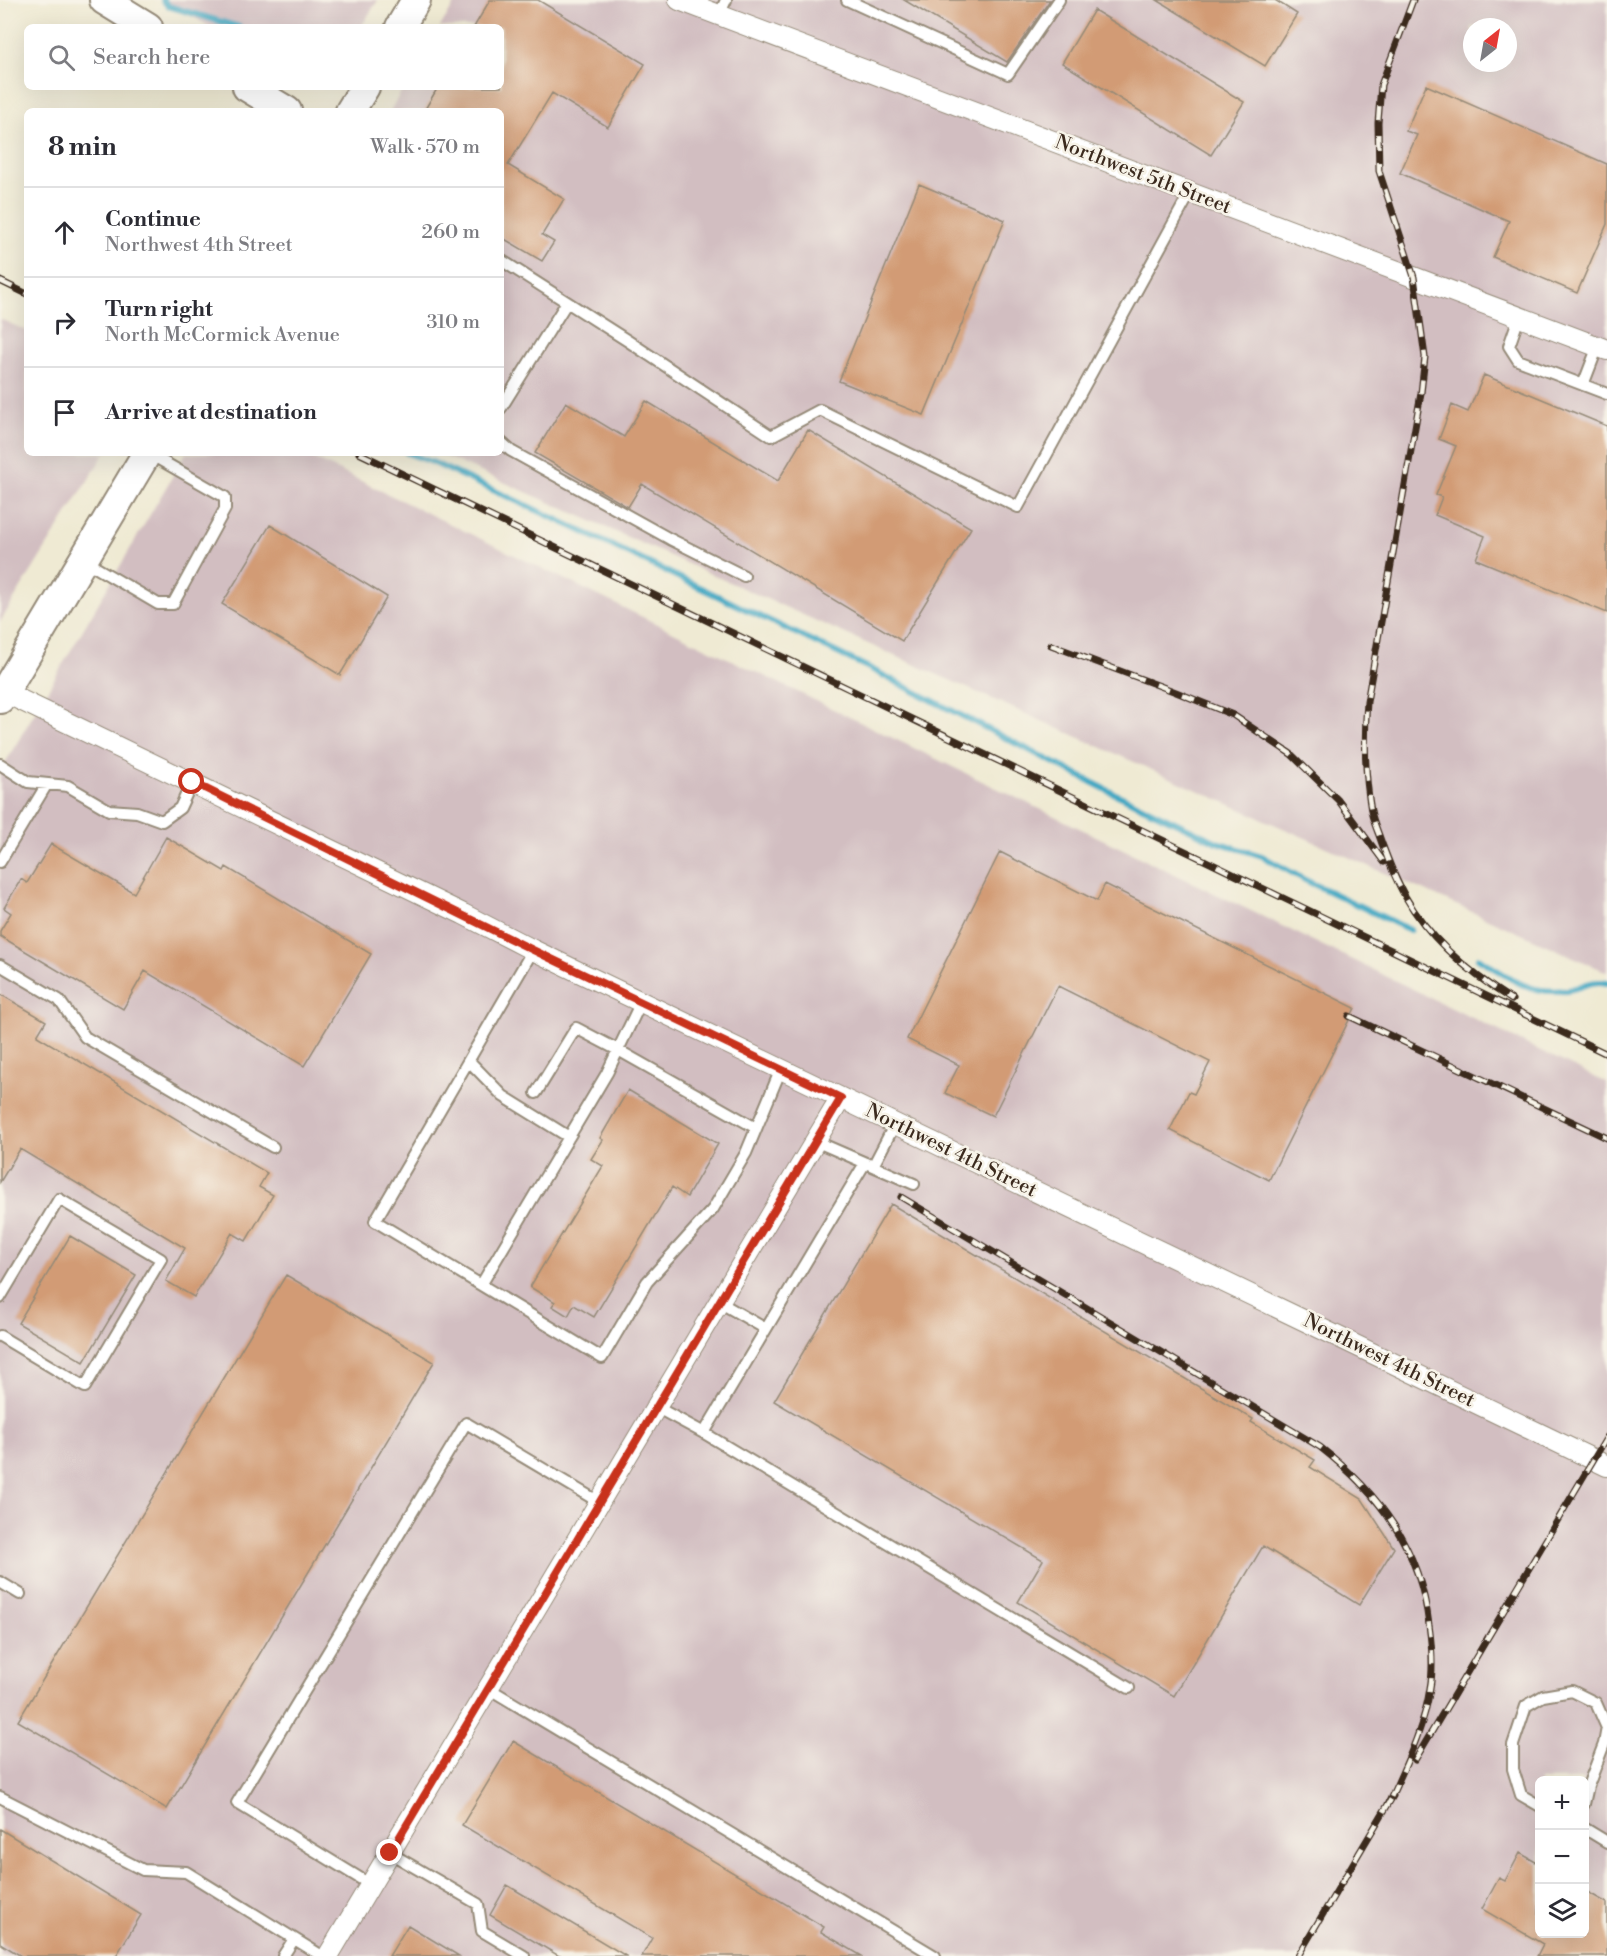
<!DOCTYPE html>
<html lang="en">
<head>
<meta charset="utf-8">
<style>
	:root { --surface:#fff; --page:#f7f7f7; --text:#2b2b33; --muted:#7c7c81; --line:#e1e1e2 }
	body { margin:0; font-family:"Libre Bodoni",serif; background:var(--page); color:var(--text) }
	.controls { position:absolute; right:18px; bottom:18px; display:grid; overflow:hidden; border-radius:9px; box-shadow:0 6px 24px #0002 }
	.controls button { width:54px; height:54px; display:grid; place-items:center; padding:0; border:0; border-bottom:2px solid var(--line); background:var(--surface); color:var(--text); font:30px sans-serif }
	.compass { position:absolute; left:1463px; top:18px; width:54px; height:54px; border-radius:50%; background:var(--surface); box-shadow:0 6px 24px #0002; rotate:31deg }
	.stop { position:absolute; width:18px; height:18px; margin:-14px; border:4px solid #c8321e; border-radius:50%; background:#fff }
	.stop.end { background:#c8321e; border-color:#fff; box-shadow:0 2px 6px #0008 }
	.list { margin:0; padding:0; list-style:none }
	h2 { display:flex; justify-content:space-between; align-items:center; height:78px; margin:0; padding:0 24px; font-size:26px }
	h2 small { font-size:20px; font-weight:400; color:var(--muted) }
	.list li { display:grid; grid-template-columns:39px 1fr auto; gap:18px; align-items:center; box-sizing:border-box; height:90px; padding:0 24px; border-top:2px solid var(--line) }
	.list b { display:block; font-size:22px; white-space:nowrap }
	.list p { margin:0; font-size:20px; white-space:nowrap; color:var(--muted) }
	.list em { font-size:20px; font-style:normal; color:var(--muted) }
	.icon { flex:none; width:33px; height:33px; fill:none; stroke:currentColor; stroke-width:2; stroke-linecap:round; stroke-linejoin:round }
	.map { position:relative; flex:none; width:1607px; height:1956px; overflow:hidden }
	.search { position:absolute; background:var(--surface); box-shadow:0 6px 24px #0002; left:24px; top:24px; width:480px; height:66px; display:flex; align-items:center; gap:15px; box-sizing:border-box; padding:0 21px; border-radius:9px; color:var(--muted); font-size:22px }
	.panel { position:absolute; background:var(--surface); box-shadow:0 6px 24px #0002; left:24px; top:108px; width:480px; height:348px; border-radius:9px }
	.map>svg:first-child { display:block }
	.industrial { fill:#d2bec1; fill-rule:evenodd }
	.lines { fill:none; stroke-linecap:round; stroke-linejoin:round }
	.stream { stroke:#43a8c3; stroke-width:6 }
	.building { fill:#d29b74 }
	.lane-casing { stroke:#958a78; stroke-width:14 }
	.street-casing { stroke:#958a78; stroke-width:22 }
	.secondary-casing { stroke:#958a78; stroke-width:32 }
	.lane { stroke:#fff; stroke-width:10 }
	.street { stroke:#fff; stroke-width:20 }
	.secondary { stroke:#fff; stroke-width:28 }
	.rail-casing { stroke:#3b2a1e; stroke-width:7 }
	.rail { stroke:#f7f3e8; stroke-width:4.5; stroke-dasharray:14; stroke-linecap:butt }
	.route { stroke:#c8321e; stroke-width:8 }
	.labels { text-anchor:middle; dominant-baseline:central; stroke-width:5; stroke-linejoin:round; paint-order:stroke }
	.street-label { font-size:20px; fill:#3b2a1e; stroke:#f7f3e8 }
</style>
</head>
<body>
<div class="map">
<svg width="1607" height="1956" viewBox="0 0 1607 1956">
	<rect width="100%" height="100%" fill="#f7f3e8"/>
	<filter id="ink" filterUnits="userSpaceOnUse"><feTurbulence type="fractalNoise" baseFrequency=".0167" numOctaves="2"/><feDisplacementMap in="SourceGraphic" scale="12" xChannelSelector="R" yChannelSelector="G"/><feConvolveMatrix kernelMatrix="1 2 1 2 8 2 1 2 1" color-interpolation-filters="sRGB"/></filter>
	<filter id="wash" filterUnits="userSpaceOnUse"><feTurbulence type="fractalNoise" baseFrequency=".008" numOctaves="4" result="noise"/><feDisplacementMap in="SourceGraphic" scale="24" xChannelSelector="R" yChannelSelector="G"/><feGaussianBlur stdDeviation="1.35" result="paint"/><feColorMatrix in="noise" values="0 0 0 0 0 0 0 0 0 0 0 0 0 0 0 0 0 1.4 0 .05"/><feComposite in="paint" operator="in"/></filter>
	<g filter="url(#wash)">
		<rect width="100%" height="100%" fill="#efead3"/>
		<path class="industrial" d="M164 0H378L361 27H210Z
			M457 0H1607V972L438 453H501V111H390L404 87H501V27H440ZM1472 27H1508V63H1472Z
			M0 319 27 331V453H105L0 622Z
			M186 453H303L1607 1083V1956H0V772ZM1540 1780H1584V1934H1540Z"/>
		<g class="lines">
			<path class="stream" d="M163 0 168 6 239 27
				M407 453 432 462 560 521 867 667 1107 790 1217 842 1262 856 1305 880 1410 930
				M1478 958C1511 978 1527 995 1567 990 1581 988 1592 979 1607 983"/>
		</g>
		<g id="blocks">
			<path class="building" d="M490 0H538L645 64 608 127 552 93 508 165 564 199 542 235 554 242 542 261 501 237V111H424L438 87H501V27H474Z
				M904 0H1050L1007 62Z
				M1157 0H1275L1297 14 1265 66Z
				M1094 10 1244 102 1211 155 1062 63Z
				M1426 85 1607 164V224L1577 293 1493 257 1509 221 1400 173 1417 135 1406 131Z
				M919 184 1005 220 924 415 839 381Z
				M1484 375 1607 426V613L1476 559 1485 536 1435 515 1442 497 1436 495 1456 446 1439 439 1452 405 1468 412Z
				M646 401 778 481 808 430 971 528 902 641 642 484 628 507 535 453 566 402 624 437Z
				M270 525 387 597 340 675 222 604Z
				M166 837 224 871 226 867 371 954 304 1066 145 971 123 1009 0 936V931L11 913 4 908 21 879 27 883 51 844 134 893Z
				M1000 852 1097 901 1105 884 1355 1008 1269 1180 1170 1130 1189 1092 1194 1094 1210 1062 1058 986 993 1116 945 1093 959 1065 907 1039Z
				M0 994 46 1021 37 1036 267 1173 259 1187 273 1195 246 1241 232 1233 194 1297 166 1281 185 1248 20 1149 0 1182Z
				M628 1090 718 1144 687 1197 672 1187 594 1317 574 1305 568 1316 552 1306 555 1302 530 1287 603 1166 591 1159 603 1140 600 1138Z
				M891 1204 1253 1419 1251 1422 1315 1460 1310 1467 1362 1499 1394 1548 1359 1605 1263 1546 1174 1696 1018 1602 1043 1560 774 1401Z
				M70 1236 136 1275 84 1362 18 1323Z
				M286 1275 434 1362 167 1809 18 1721Z
				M513 1741 824 1927 821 1932 862 1956H642L652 1938 462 1825Z
				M0 1829 141 1915 116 1956H21L0 1943Z
				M1520 1853 1539 1864V1934H1584V1890L1607 1903V1956H1537L1543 1944 1482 1909 1499 1878 1505 1881Z
				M507 1885 626 1956H559L490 1915Z
				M408 1925 459 1956H389Z"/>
		</g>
	</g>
	<g filter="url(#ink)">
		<use href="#blocks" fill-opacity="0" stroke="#958a78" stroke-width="1.5"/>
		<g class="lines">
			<defs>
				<path id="lane" d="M847 0 1008 74 1059 0
					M719 15 726 0
					M501 260 628 341 771 436 820 410 1018 507 1190 193
					M1519 317 1509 346 1518 360 1607 394
					M1583 385 1598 346
					M501 408 567 302
					M501 442 511 451 670 539 744 576
					M83 560 158 604H173L225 509V497L148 453
					M0 764 28 782 68 786 109 810 137 812 162 821 180 808 192 782
					M0 862 47 784
					M533 950 375 1221 602 1358 647 1282 713 1209 746 1153 781 1069
					M0 965 59 1000 85 1037 273 1147
					M469 1061 503 1096 569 1137
					M536 1093 576 1028 618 1050 756 1128
					M815 1141 914 1184
					M873 1166 895 1124
					M481 1285 607 1073 641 1002
					M0 1298 59 1199 161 1259 85 1387 0 1336
					M719 1302 766 1329
					M656 1407 704 1433 865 1163
					M704 1433 1129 1688
					M0 1582 20 1594
					M488 1688 935 1956
					M0 1797 143 1870 186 1872 322 1956
					M1540 1806 1521 1795 1513 1769V1745L1526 1706 1543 1696 1572 1691 1596 1703 1607 1728 1604 1744 1588 1786 1584 1804
					M1584 1828 1607 1842
					M390 1853 478 1904 482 1931 524 1956
					M371 1885 237 1803 466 1423 599 1502
					M283 1956 294 1939"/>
				<path id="street" d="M679 0 1607 350
					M4 692 463 914 533 950 1607 1466
					M328 1956 841 1098"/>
				<path id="secondary" d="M104 0 148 27
					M400 27 416 0
					M247 87 287 111
					M350 111 365 87
					M0 699 147 453"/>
			</defs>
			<use href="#lane" class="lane-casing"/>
			<use href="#street" class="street-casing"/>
			<use href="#secondary" class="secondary-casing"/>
			<use href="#lane" class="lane"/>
			<use href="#street" class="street"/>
			<use href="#secondary" class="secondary"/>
			<defs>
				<path id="rail" d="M1413 0 1381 85 1378 123 1379 171 1414 277 1425 357 1421 393 1367 702C1364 738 1365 776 1371 811 1373 821 1378 832 1381 841 1388 860 1395 879 1405 896 1429 939 1471 974 1512 1000
					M0 281 27 294
					M359 453 1607 1054
					M1051 645 1176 692 1233 715 1291 754 1338 800 1384 862
					M1349 1016 1607 1138
					M901 1197 1320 1447C1380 1494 1420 1548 1429 1625 1432 1646 1434 1667 1430 1688 1424 1729 1405 1766 1388 1804
					M1415 1760 1607 1437
					M1298 1956 1393 1796"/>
			</defs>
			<use href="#rail" class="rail-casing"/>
			<use href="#rail" class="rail"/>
		</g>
	</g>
	<g class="lines" filter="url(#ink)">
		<path class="route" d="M192 782 533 950 841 1098 390 1853"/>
	</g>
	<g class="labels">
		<g class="street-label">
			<text transform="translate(1143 175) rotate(21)">Northwest 5th Street</text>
			<text transform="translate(951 1151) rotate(26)">Northwest 4th Street</text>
			<text transform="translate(1389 1361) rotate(26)">Northwest 4th Street</text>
		</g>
	</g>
</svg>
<div class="controls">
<button>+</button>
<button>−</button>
<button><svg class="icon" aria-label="layers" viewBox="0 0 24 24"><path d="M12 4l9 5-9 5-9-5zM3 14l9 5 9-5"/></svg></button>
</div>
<svg class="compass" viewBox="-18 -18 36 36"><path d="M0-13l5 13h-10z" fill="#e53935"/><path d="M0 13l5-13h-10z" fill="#7c7c81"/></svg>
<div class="stop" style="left:192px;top:782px"></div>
<div class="stop end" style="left:390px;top:1853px"></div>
<div class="search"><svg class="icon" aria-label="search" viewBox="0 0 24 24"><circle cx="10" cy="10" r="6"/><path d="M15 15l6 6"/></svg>Search here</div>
<section class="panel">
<h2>8 min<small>Walk · 570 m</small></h2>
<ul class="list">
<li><svg class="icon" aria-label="ahead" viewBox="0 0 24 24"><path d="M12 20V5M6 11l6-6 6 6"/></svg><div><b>Continue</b><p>Northwest 4th Street</p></div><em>260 m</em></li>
<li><svg class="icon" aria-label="right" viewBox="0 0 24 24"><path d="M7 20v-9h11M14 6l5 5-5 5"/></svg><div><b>Turn right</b><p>North McCormick Avenue</p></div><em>310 m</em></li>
<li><svg class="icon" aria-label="arrive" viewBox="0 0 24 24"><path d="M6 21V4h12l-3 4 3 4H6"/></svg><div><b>Arrive at destination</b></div></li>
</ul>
</section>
</div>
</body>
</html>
